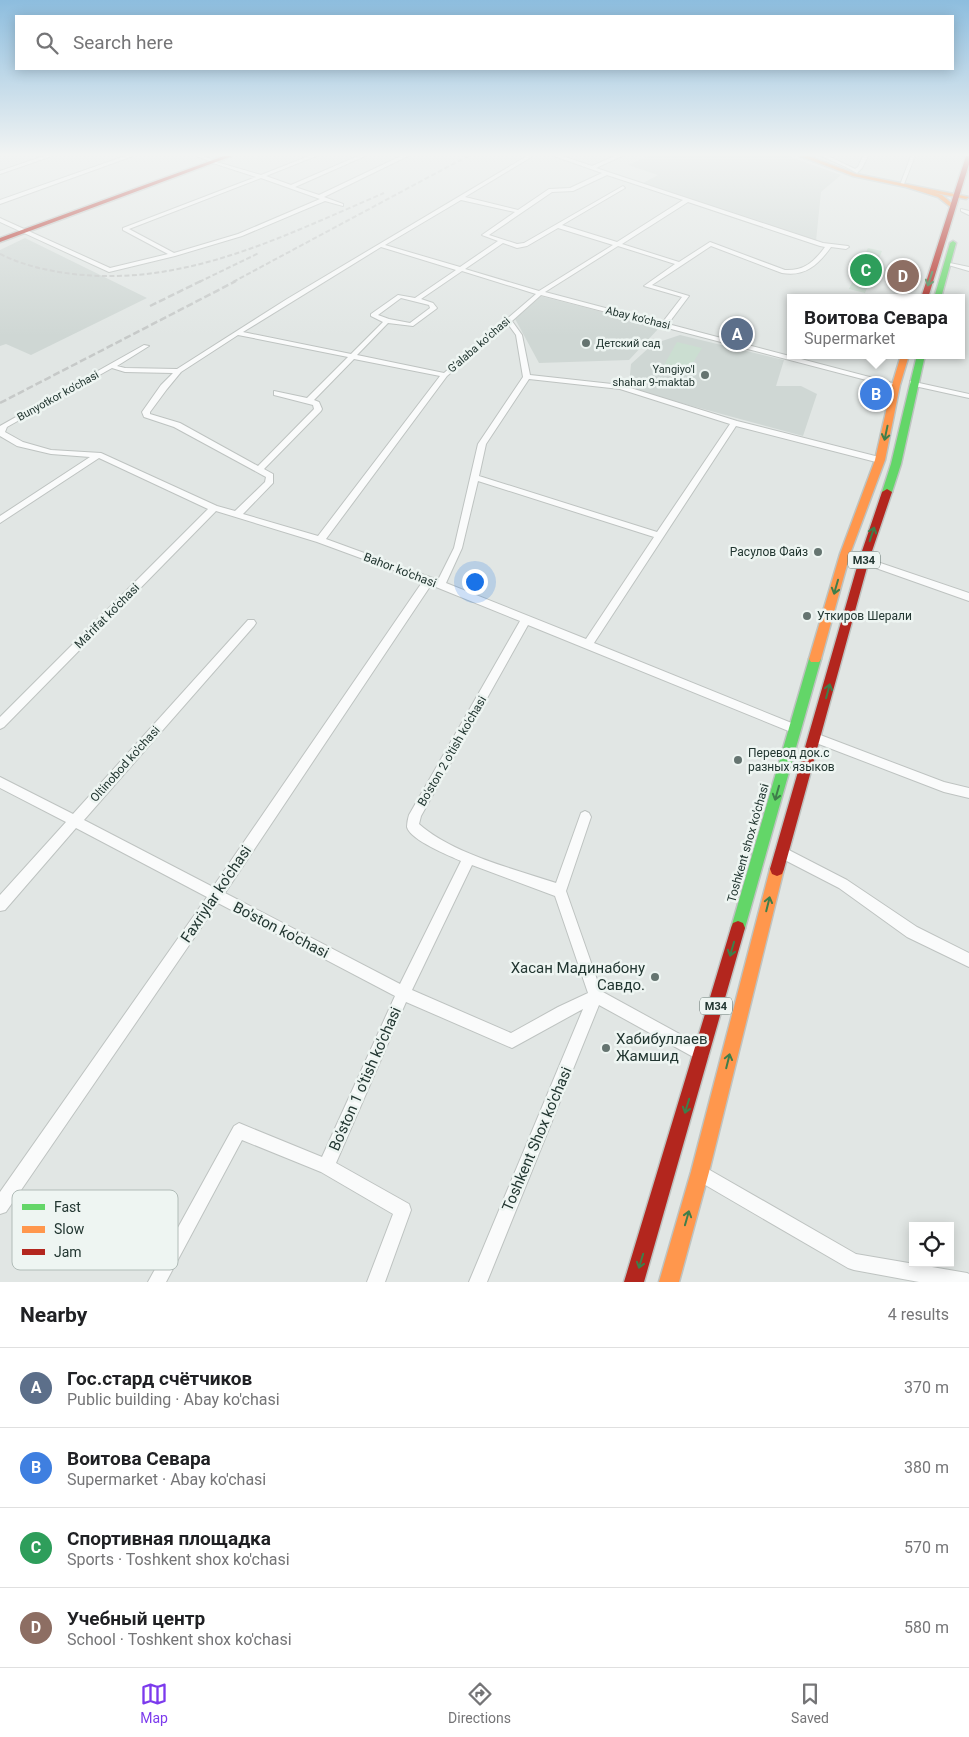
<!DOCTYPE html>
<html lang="en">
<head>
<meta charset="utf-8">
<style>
	:root { --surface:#fff; --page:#f2f2f2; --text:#202124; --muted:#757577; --line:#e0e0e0; --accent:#7c3aed }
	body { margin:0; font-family:Roboto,sans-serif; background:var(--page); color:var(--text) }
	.controls { position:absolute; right:15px; bottom:15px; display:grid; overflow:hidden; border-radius:0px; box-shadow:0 2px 12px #0003 }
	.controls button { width:45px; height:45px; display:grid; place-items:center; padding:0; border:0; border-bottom:1px solid var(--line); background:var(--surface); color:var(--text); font:25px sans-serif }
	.you { position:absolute; left:474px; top:581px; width:18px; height:18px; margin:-12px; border:4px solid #fff; border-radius:50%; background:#1a73e8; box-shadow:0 0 0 8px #1a73e833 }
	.badge { display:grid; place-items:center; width:32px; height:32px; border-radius:50%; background:var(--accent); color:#fff; font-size:16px; font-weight:700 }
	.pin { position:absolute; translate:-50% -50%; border:2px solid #fff; box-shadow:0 1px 5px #0006 }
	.popup { position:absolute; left:787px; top:294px; width:178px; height:65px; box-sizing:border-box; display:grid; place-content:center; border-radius:0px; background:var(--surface); filter:drop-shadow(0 1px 4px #0005); font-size:16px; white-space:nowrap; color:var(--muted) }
	.popup b { font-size:19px; color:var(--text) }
	.popup::after { content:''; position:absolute; left:50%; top:100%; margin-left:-10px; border:10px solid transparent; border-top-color:var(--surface) }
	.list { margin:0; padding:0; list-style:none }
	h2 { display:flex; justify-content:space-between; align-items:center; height:65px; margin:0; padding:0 20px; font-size:21px }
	h2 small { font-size:16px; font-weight:400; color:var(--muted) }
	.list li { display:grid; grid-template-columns:32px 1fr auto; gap:15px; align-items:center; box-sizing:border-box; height:80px; padding:0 20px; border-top:1px solid var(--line) }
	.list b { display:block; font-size:19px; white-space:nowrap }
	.list p { margin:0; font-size:16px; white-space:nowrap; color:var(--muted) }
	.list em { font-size:16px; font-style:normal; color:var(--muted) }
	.icon { flex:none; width:28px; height:28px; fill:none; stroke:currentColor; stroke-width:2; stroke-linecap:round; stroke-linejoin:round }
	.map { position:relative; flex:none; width:969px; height:1282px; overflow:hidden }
	.search { position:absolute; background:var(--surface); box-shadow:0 2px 12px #0003; left:15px; right:15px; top:15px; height:55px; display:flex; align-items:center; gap:12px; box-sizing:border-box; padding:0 18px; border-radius:0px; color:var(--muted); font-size:19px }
	.sheet { height:385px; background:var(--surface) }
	nav { display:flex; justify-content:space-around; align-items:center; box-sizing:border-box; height:70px; border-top:1px solid var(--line); background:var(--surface); font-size:14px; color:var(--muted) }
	nav a { display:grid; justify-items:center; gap:2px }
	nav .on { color:var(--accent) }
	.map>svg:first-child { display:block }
	.built { fill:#cfd7d4 }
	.green { fill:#cbded1 }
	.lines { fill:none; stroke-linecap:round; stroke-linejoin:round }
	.street-casing { stroke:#bec3c1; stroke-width:2 }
	.fast-casing { stroke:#bec3c1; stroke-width:3 }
	.slow-casing { stroke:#bec3c1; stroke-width:3 }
	.jam-casing { stroke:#bec3c1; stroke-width:3 }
	.street { fill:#fafbfb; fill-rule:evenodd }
	.fast { fill:#63d668; fill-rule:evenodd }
	.slow { fill:#ff974d; fill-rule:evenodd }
	.jam { fill:#b3261e; fill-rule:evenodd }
	.rail-far1 { stroke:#c6c9c8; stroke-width:2; stroke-dasharray:5 2.5; stroke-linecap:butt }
	.rail { stroke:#c6c9c8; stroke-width:2.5; stroke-dasharray:7 3; stroke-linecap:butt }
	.oneway { stroke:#3f7e4a }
	.poi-dot { fill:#657470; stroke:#eef5f2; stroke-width:2 }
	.labels { text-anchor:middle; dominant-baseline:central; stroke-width:5; stroke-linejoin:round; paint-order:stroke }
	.far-street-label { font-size:11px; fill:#223631; stroke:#eef5f2 }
	.far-poi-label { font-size:11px; fill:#223631; stroke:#eef5f2; text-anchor:start }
	.shield { fill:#eef5f2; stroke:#5f6f6b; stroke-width:1 }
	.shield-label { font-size:11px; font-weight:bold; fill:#223631 }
	.poi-label { font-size:12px; fill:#223631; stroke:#eef5f2; text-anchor:start }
	.street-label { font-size:12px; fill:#223631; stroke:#eef5f2 }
	.near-street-label { font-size:15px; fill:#223631; stroke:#eef5f2 }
	.near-poi-label { font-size:15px; fill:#223631; stroke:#eef5f2; text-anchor:end }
	.key { fill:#eef5f2; stroke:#b1bcb8; stroke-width:1 }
	.key-label { font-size:14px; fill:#223631 }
</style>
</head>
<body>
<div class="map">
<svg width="969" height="1282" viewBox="0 0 969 1282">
	<rect width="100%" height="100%" fill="#e1e6e4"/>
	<path class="built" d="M648 156H788L841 175 821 192 816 241 643 183 658 175 628 165Z
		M25 238 147 298 31 355 6 344 0 346V250Z
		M540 296 660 327 629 360 539 363 514 317Z
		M680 335 784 360 776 386H801L817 394 803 436 637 391 629 386 631 364 653 344Z"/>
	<path class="green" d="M868 248 882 251 865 293 849 289Z
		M677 342 702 348 688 371 664 365Z"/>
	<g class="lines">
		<defs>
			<path id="street" d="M44 156H52L0 174V171Z
				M125 156H133L0 204V200Z
				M196 156H204L212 160 210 161Z
				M309 156H316L266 176 291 185 358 156H365L295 187 319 195 401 156H408L324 197 343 204V206L325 201 242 236 175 256 109 272 0 222V218L2 219 110 268 168 254 123 230V228L256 177 213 163V161L261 175ZM261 178 320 199 238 234 174 253 129 229Z
				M527 156H533L465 197 518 210 549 189 570 188 602 173 554 156H562L592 166 615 156H622L596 168 823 243 848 246 849 247 846 249 831 247C818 265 805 277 782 273L711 246 652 285 689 296 668 324 900 385 893 387 541 295 512 321 522 335 530 375 621 385 737 421 883 458 884 460 880 463 736 426 594 643 799 726 800 729 799 732 795 734 791 732 528 625 421 816 419 824C453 854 514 869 556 883L581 813 585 811 589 813 591 817 566 891 601 991 707 1049 709 1054 707 1059 702 1061 697 1059 599 1005 487 1282H469L583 1009 512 1048 406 1002 336 1163 409 1204 411 1210 385 1282H367L393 1214 321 1172 242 1140 166 1282H148L234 1126 239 1123 322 1157 395 996 218 903 6 1212 0 1214V1192L207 897 76 828 5 910 0 911V895L66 822 0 788V777L73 814 248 620H254L256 623 254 626 84 820 213 887 423 581 317 542 216 511 4 727 0 729V717L208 509 99 458 0 523V516L90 457 51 454 17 446 0 436V426L144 345 149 346 117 366 125 368 177 369 287 299ZM607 175 683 200 617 242 562 225 625 188 623 186 524 243 517 244 489 235 552 192 573 191ZM461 200 515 212 482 235 498 241 460 267 385 245ZM688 202 820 246 825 247C814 262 804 271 785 270L710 242 679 262 622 244ZM558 228 613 245 539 291 465 269 503 243 517 248 527 246ZM618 246 675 264 644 286 682 297 662 323 545 292ZM381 247 456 270 415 298 398 295 371 314V316L383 322 351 354 243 332ZM462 271 536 294 444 373 357 355 388 323 413 326 436 309 437 308 433 303 421 299ZM401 298 429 305 430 308 410 323 389 319 378 315ZM508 324 516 335 523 377 478 444 454 548 438 580 326 539 447 376ZM238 335 348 357 307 398 274 391V395L313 405 314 409 258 466 180 423 150 414V412L167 389 181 372ZM354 359 440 376 318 536 243 514 273 483V474L264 469 321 411 322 409 319 402 314 400ZM112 368 125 372 173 373 161 385 142 412 144 417 174 427 266 477 265 482 235 511 217 506 101 453 51 450 23 442 5 432 7 427ZM529 379 620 389 730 424 657 532 479 476 486 444ZM478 481 654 537 586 639 446 583 462 548ZM431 585 520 621 409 815C408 818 407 824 407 827 410 840 450 856 461 861L400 984 225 893ZM472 865 555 896 588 993 558 1007 511 1033 412 990Z
				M821 156H828L855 169 858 167 863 156H868L862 168 857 173 846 167Z
				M911 156H915L904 184 900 185Z
				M961 209 969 211V215L961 211Z
				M945 262 969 267V271L945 264Z
				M910 381 969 394V398L910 385Z
				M845 551 969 593V601L842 556 840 554Z
				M815 733 944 782 969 788V798L944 792 811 741 809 738 811 735Z
				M781 846 847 880 917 927 969 953V967L907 937 839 888 777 856 775 852 777 848Z
				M701 1165 856 1254 967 1273 969 1274V1282H919L854 1270 848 1268 695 1179 693 1173 695 1167Z"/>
			<path id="fast" d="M953 241 956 243 941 298H934L950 243Z
				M917 355H925L901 464 892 492 887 495 882 492 891 464Z
				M815 654 819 656 821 659 745 928 743 933 738 935 733 933 731 928 809 659 811 656Z"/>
			<path id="slow" d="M800 156H808L856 174 969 197 966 199 935 193 942 195 955 206V208L953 209 938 197 906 187 853 176Z
				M901 355H909L900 385 885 460 850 554 821 659 819 662H811L809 659 840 554 875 460 892 385Z
				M777 862 782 864 784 869 709 1172 679 1282H659L691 1172 770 869 772 864Z"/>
			<path id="jam" d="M224 156H232L0 242V238Z
				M966 156H969V164L928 298H921Z
				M887 489 892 492 869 560 784 869 782 874 777 876 772 874 770 869 859 560 882 492Z
				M738 921 743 923 745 928 644 1282H624L731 928 733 923Z"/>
		</defs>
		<use href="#street" class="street-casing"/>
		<use href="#fast" class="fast-casing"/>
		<use href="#slow" class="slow-casing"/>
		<use href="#jam" class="jam-casing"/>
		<use href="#street" class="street"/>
		<use href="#fast" class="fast"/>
		<use href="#slow" class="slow"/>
		<use href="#jam" class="jam"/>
		<path class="rail-far1" d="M0 254C22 265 48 271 73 274 186 287 283 236 384 193
			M199 282 259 253
			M233 282 468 156"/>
		<path class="rail" d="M150 306 201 281
			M0 403 236 281"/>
	</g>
	<defs><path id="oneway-shaft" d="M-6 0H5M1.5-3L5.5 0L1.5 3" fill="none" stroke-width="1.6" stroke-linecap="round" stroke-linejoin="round" transform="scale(1.25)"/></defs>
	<g class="oneway">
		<use href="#oneway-shaft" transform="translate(930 279) rotate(108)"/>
		<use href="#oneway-shaft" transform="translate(886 433) rotate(102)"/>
		<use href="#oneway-shaft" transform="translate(872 534) rotate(-72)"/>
		<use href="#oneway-shaft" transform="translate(836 587) rotate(106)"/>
		<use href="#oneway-shaft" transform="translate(828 691) rotate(-75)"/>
		<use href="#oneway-shaft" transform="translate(777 793) rotate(106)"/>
		<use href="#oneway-shaft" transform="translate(768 904) rotate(-76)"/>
		<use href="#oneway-shaft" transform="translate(732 949) rotate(106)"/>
		<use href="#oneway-shaft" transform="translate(728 1061) rotate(-76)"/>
		<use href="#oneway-shaft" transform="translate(687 1106) rotate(107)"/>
		<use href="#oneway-shaft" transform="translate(687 1218) rotate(-74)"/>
		<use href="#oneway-shaft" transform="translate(641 1261) rotate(107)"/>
	</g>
	<linearGradient id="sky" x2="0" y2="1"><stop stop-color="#8dbdde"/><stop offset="0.46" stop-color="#f2f4f3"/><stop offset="1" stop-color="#f2f4f3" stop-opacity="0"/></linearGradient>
	<rect width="969" height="336" fill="url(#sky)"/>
	<g class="poi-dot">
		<circle cx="586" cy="343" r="5"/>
		<circle cx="705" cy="375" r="5"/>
		<circle cx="818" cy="552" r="5"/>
		<circle cx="807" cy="616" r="5"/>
		<circle cx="738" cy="760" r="5"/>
		<circle cx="655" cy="977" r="5"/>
		<circle cx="606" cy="1048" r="5"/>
	</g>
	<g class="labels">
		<g class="far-street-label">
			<text transform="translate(638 318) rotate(14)">Abay ko'chasi</text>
			<text transform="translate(479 345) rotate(-41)">G’alaba ko’chasi</text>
			<text transform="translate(58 396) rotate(-29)">Bunyotkor ko'chasi</text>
		</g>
		<g class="far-poi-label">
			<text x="596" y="343">Детский сад</text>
			<text x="695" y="369" text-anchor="end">Yangiyo'l<tspan x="695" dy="13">shahar 9-maktab</tspan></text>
		</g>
		<g class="shield">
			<rect x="848" y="551.5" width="32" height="17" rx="4"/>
			<rect x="700" y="997.5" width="32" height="17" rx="4"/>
		</g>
		<g class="shield-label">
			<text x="864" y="560">M34</text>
			<text x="716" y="1006">M34</text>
		</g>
		<g class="poi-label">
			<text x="808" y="552" text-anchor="end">Расулов Файз</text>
			<text x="817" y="616">Уткиров Шерали</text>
			<text x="748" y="753">Перевод док.с<tspan x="748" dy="14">разных языков</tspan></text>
		</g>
		<g class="street-label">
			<text transform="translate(400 570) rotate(21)">Bahor ko'chasi</text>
			<text transform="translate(107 616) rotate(-45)">Ma'rifat ko'chasi</text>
			<text transform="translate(452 751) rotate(-60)">Bo'ston 2 o'tish ko'chasi</text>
			<text transform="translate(125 764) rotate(-48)">Oltinobod ko'chasi</text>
			<text transform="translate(748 843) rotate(-74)">Toshkent shox ko'chasi</text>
		</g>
		<g class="near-street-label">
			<text transform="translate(216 894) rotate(-56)">Faxriylar ko'chasi</text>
			<text transform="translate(281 930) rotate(27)">Bo'ston ko'chasi</text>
			<text transform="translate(365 1079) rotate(-66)">Bo'ston 1 o'tish ko'chasi</text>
			<text transform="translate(537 1139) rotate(-67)">Toshkent Shox ko'chasi</text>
		</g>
		<g class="near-poi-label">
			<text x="645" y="968">Хасан Мадинабону<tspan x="645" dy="17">Савдо.</tspan></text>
			<text x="616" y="1039" text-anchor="start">Хабибуллаев<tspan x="616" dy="17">Жамшид</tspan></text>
		</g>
	</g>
	<rect x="12" y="1190" width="166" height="80" rx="8" class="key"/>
	<rect x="22" y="1204" width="23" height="6" fill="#63d668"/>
	<rect x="22" y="1226" width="23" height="7" fill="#ff974d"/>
	<rect x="22" y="1249" width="23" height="6" fill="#b3261e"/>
	<g class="key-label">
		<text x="54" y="1212">Fast</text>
		<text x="54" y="1234">Slow</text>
		<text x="54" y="1257">Jam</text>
	</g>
</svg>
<div class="controls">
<button><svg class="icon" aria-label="locate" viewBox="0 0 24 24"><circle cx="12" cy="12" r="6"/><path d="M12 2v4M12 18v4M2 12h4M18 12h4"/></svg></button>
</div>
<div class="you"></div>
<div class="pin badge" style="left:737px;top:334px;background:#5c6f8a">A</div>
<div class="pin badge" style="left:876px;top:394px;background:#3f7fe0">B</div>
<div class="popup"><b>Воитова Севара</b>Supermarket</div>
<div class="pin badge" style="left:866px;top:270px;background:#2e9e5b">C</div>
<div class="pin badge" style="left:903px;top:276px;background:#8d6e63">D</div>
<div class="search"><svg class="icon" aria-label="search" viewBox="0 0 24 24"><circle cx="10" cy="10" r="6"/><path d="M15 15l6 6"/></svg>Search here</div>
</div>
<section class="sheet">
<h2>Nearby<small>4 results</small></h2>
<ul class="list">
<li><span class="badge" style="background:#5c6f8a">A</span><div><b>Гос.стард счётчиков</b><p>Public building · Abay ko'chasi</p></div><em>370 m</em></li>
<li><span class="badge" style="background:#3f7fe0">B</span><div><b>Воитова Севара</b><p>Supermarket · Abay ko'chasi</p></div><em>380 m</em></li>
<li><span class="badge" style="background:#2e9e5b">C</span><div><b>Спортивная площадка</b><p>Sports · Toshkent shox ko'chasi</p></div><em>570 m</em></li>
<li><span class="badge" style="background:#8d6e63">D</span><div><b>Учебный центр</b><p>School · Toshkent shox ko'chasi</p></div><em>580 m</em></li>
</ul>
</section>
<nav>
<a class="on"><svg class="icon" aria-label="map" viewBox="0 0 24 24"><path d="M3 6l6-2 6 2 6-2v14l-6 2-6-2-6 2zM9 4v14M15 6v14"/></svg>Map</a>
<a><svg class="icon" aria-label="directions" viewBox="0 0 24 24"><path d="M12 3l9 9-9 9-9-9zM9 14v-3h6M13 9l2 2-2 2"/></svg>Directions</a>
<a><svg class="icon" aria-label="saved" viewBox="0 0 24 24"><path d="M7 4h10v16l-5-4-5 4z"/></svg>Saved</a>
</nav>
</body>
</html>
